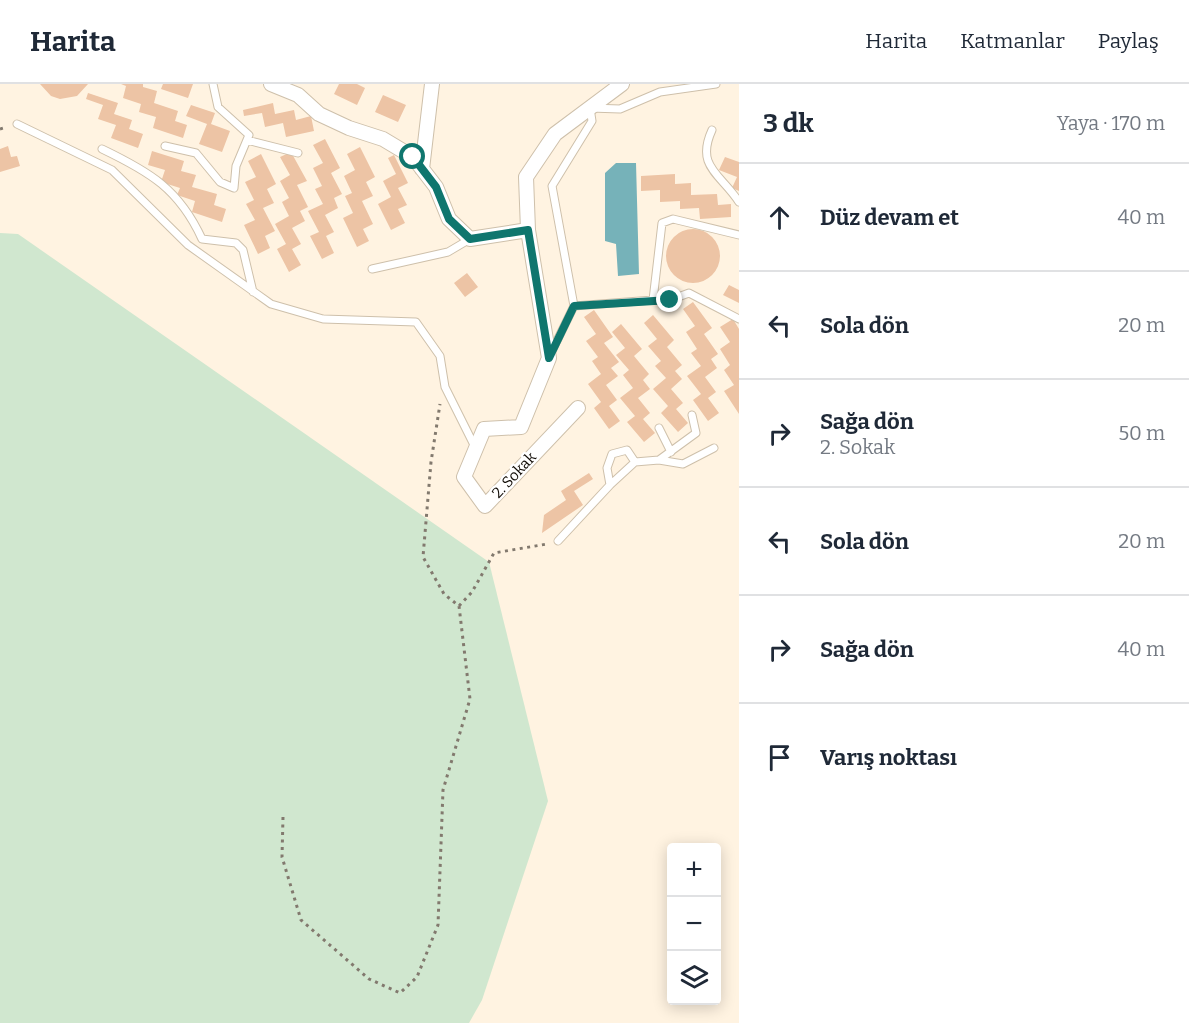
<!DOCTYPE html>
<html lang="tr">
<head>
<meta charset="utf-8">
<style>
	:root { --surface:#fff; --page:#f6f6f7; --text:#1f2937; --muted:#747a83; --line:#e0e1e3 }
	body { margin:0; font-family:Bitter,serif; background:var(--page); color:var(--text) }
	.controls { position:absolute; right:18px; bottom:18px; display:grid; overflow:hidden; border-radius:6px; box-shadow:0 3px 15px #0003 }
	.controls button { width:54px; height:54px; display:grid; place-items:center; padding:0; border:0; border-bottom:2px solid var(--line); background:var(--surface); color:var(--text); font:30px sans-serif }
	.stop { position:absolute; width:18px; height:18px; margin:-14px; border:4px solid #0f766e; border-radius:50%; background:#fff }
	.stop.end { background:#0f766e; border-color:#fff; box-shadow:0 2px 6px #0008 }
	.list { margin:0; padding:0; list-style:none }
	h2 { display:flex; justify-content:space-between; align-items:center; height:78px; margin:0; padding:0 24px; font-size:26px }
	h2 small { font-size:20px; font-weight:400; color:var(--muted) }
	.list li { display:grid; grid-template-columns:39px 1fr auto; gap:18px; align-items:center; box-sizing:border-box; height:108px; padding:0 24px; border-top:2px solid var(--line) }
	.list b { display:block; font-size:22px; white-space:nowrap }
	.list p { margin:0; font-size:20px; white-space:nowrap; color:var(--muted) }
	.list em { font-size:20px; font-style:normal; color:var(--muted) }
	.icon { flex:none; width:33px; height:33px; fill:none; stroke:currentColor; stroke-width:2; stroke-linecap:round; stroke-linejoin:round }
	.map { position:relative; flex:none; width:739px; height:939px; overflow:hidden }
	header { display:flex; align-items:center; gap:36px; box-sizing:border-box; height:84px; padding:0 30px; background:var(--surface); border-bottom:2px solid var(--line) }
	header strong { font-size:28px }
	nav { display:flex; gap:33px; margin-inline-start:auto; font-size:21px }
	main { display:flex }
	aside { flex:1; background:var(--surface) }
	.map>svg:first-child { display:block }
	.green { fill:#d0e7cf }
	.water { fill:#76b2b9 }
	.building { fill:#edc4a5 }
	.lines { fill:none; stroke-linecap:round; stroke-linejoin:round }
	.lane-casing { stroke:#cec0ab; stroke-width:9 }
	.street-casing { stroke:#cec0ab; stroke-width:16 }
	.path { stroke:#82796e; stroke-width:3; stroke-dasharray:3 4.5; stroke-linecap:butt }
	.lane { stroke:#fff; stroke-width:7 }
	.street { stroke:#fff; stroke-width:14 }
	.route { stroke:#0f766e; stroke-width:8 }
	.labels { text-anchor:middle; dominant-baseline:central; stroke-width:4.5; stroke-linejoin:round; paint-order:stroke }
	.street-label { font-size:15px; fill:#110c06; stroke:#fff }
</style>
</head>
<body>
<header>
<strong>Harita</strong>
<nav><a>Harita</a><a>Katmanlar</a><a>Paylaş</a></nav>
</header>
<main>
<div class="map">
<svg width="739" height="939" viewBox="0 0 739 939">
	<rect width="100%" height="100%" fill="#fff3e1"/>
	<path class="green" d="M0 149 18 150 489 478 548 717 482 916 469 939H0Z"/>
	<path class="water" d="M616 79H636L639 190 618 192 616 160 605 157V89Z"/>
	<path class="building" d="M40 0H88L77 12 60 15 51 12Z
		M121 0H143V3L157 7 154 19 178 27 175 37 187 41 183 54 153 44 156 33 139 28 141 20 123 14 126 2Z
		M163 0H193L188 14 161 5Z
		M339 0H357L365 4 357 21 334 10Z
		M88 9 118 19 114 30 132 36 129 45 143 50 138 64 111 54 116 41 98 35 103 21 86 15Z
		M383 11 406 21 398 38 375 28Z
		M273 19 275 30 294 26 296 36 311 32 314 47 286 53 283 39 265 43 262 29 244 32 243 26Z
		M191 21 215 29 211 40 230 47 222 68 199 60 207 40 186 32Z
		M325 55 340 84 331 89 342 110 334 114 338 124 325 131 334 148 326 152 334 169 322 175 310 152 319 148 308 127 323 120 315 105 322 102 313 84 323 79 313 61Z
		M8 62 11 73 17 72 20 82 0 88V65Z
		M360 63 375 93 366 98 373 112 362 117 373 140 363 145 369 157 357 163 343 134 353 129 345 112 352 109 344 92 355 86 347 70Z
		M152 67 184 77 181 87 196 91 192 103 217 110 214 121 226 125 222 138 192 128 195 117 177 111 180 104 161 98 165 86 148 81Z
		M291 68 307 97 297 101 308 123 300 127 305 137 292 144 301 160 292 165 301 181 289 188 277 165 286 160 275 140 289 132 282 118 289 114 280 97 290 91 280 73Z
		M261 70 276 100 267 105 274 119 263 124 275 147 265 152 270 164 258 170 244 141 255 136 246 120 254 116 245 98 256 93 248 77Z
		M394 71 408 99 398 104 407 121 398 125 405 139 391 146 378 120 391 113 383 97 396 90 388 74Z
		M725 73 739 78V107L732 104 737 93 719 86Z
		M675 90V100L691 99V111L717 110 718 121 731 120V133L700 135 699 124 680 125V117L660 118V106L641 107V92Z
		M666 172a27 27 0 1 1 54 0a27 27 0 1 1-54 0Z
		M467 189 478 203 465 213 454 199Z
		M729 201 739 206V219L723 211Z
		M693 218 712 244 704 250 718 270 711 275 717 284 705 293 716 308 708 314 719 329 708 337 693 316 701 310 687 292 701 282 691 269 697 265 686 248 695 242 683 225Z
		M594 226 613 253 604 259 619 278 611 284 618 292 606 301 617 316 609 322 620 337 609 345 594 324 601 318 588 300 601 290 592 277 598 273 586 257 596 250 584 233Z
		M653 231 674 256 667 263 682 281 675 287 682 295 671 305 683 319 676 325 688 339 678 348 661 329 668 322 653 305 666 294 655 282 661 277 648 262 657 255 644 239Z
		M733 235 739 245V330L724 307 734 301 724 286 730 281 720 265 730 258 720 243Z
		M621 240 642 265 634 272 649 290 643 296 650 305 638 314 650 329 643 335 655 349 644 358 627 338 635 332 620 314 633 304 623 291 629 286 616 271 625 264 612 248Z
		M589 389 593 395 574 407 583 421 542 449 544 431 566 416 561 407Z"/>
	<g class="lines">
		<defs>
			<path id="lane" d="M17 40 112 86 188 161 271 220 323 235 416 238 440 272 445 303 476 365
				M712 46C695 83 721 90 739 118
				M247 56 298 69
				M165 62 196 69 220 98 234 104 236 82 249 51 218 23 213 0
				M102 65C150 88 179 105 202 155L236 159 243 166 253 208
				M372 185 448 168 470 155
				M653 216H670L689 209 739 235
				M574 222 653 216 662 139 673 135 739 151
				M551 269 574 222 552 102 592 37 590 24 620 25 660 8 716 0
				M659 344 671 368
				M659 376 696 349 692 331
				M610 401 635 378
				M558 457 610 401 607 384 612 370 627 366 635 378 659 376 683 380 714 364"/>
			<path id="street" d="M271 0 298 11 319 30 349 44 383 55 413 73 436 103 449 135 470 155 528 146
				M422 85 432 0
				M578 324 485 422 464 393 484 345 521 343 549 274 528 146 526 93 555 50 622 0"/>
		</defs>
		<use href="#lane" class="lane-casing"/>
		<use href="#street" class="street-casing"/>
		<path class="path" d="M0 45 7 43
			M459 522 472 508 494 469 547 460
			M283 733 282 773 301 836 369 895 400 909 417 893 438 841 443 706 470 615 459 522 444 510 423 473 431 378 440 320"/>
		<use href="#lane" class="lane"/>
		<use href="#street" class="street"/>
	</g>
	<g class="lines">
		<path class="route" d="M413 73 436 103 449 135 470 155 528 146 549 274 574 222 670 216"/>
	</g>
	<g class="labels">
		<g class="street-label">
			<text transform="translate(514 391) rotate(-47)">2. Sokak</text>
		</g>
	</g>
</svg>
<div class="controls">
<button>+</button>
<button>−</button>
<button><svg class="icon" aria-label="layers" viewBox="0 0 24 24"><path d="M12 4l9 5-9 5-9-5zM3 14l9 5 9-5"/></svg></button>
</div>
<div class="stop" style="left:413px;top:73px"></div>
<div class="stop end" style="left:670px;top:216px"></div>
</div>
<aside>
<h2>3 dk<small>Yaya · 170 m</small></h2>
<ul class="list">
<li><svg class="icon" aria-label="ahead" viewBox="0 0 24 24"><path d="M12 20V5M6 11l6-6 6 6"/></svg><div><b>Düz devam et</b></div><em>40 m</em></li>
<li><svg class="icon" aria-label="left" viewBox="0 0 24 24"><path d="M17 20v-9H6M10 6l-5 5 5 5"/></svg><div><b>Sola dön</b></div><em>20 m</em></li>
<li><svg class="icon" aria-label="right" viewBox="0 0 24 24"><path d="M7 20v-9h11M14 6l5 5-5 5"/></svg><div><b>Sağa dön</b><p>2. Sokak</p></div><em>50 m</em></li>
<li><svg class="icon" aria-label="left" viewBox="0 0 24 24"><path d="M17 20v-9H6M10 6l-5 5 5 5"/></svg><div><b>Sola dön</b></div><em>20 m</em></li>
<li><svg class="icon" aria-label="right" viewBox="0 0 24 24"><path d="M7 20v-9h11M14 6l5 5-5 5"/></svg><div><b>Sağa dön</b></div><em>40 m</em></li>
<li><svg class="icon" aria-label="arrive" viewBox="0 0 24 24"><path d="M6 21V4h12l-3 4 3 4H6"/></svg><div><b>Varış noktası</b></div></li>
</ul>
</aside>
</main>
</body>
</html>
